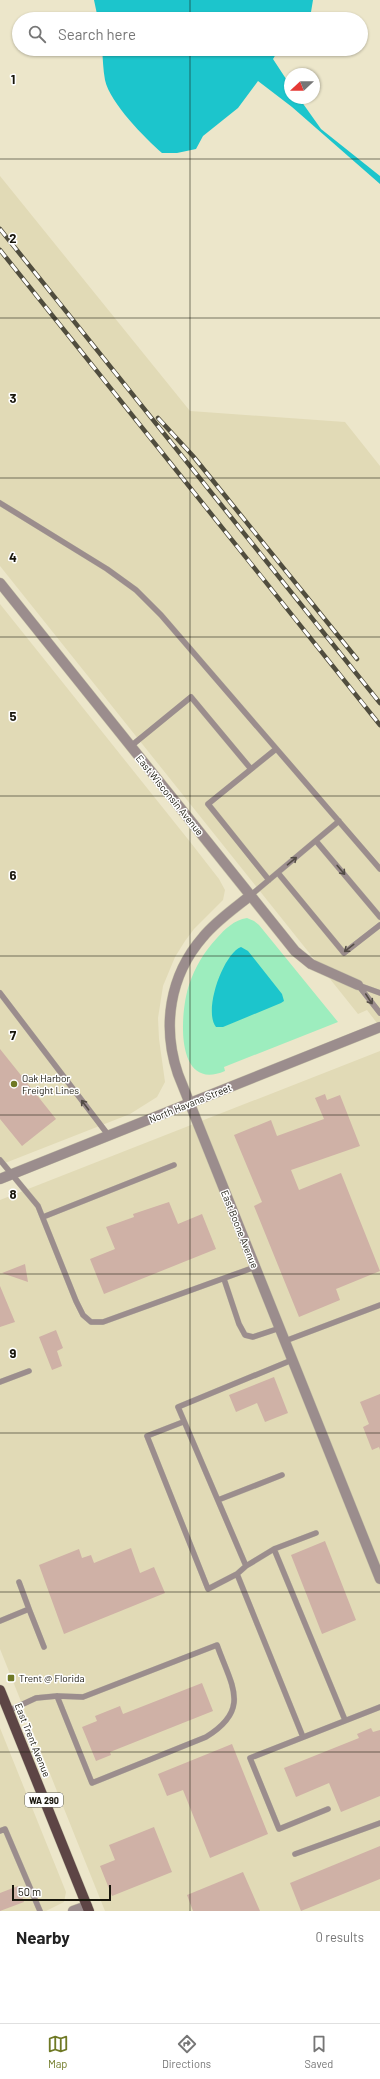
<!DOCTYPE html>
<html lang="en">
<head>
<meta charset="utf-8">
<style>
	:root { --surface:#fff; --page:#f2f2f2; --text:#222; --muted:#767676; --line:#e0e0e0; --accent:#6f7925 }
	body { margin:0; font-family:Barlow,sans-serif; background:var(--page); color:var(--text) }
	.compass { position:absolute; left:284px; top:68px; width:36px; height:36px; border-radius:50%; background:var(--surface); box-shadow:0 1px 3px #0004; rotate:248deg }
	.scale { position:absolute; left:12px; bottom:10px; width:99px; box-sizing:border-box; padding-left:4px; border:2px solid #18160c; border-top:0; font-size:11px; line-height:14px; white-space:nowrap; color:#18160c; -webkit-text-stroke:3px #fff; paint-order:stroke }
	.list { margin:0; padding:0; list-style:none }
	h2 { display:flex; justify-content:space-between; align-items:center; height:52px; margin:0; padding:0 16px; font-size:17px }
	h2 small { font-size:13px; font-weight:400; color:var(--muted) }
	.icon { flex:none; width:22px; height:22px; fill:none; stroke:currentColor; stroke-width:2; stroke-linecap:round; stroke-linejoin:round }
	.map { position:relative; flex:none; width:380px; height:1911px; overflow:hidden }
	.search { position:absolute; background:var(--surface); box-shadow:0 1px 3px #0004; left:12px; right:12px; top:12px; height:44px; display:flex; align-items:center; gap:10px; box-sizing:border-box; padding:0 14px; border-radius:22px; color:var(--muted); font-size:15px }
	.sheet { height:112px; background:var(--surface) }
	nav { display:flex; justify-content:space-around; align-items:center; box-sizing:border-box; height:56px; border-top:1px solid var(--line); background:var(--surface); font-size:11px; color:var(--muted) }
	nav a { display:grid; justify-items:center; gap:2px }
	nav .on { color:var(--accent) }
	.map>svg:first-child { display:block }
	.built { fill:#e1dab6 }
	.green { fill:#9dedbe }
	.water { fill:#1cc5cc }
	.building { fill:#cfb1a6 }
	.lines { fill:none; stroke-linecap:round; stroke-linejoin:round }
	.service-casing { stroke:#c6c1a8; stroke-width:6 }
	.minor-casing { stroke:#c6c1a8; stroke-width:11 }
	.tertiary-casing { stroke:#c6c1a8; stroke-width:11 }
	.primary-casing { stroke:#c6c1a8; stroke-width:11 }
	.service { stroke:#9b8d8d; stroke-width:5.5 }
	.minor { stroke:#9b8d8d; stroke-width:10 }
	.tertiary { stroke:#9b8d8d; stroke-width:10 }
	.primary { stroke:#5d4545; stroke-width:10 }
	.rail-casing { stroke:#504d3e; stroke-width:4.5 }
	.rail { stroke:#fff; stroke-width:3; stroke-dasharray:9; stroke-linecap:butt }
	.oneway { stroke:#534c46 }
	.grid { fill:none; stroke:#18160c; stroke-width:1; stroke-opacity:0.55 }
	.poi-dot { fill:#6f7925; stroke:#fff; stroke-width:1.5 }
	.labels { text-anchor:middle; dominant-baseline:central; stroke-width:3; stroke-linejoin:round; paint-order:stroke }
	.shield { fill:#fff; stroke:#5d5c55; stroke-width:1 }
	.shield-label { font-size:9px; font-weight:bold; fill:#18160c }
	.street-label { font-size:10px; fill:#18160c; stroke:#fff }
	.poi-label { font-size:10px; fill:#18160c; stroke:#fff; text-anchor:start }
	.grid-label { font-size:13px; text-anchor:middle; font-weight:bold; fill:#18160c; stroke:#fff; stroke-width:3; stroke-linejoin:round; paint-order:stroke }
</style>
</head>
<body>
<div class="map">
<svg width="380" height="1911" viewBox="0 0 380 1911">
	<rect width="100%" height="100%" fill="#ece6ca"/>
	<path class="built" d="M0 176 190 411 345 422 380 466V1027L367 1010 358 1014 0 566Z
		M0 604 191 843 219 879 225 890 223 900 194 929 185 941 175 957 163 986 158 1018 159 1039 165 1082 157 1097 130 1114 0 1165Z
		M380 1051V1911H105L0 1649V1200Z
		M0 1728 66 1892 64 1902 46 1911H0Z"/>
	<path class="green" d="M247 918 254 921 259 925 338 1022 224 1067 225 1071C174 1093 180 1012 189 985 195 967 204 952 217 938 225 929 234 920 247 918Z"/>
	<path class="water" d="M94 0H313L311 12 303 19H98Z
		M102 49H279L273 59 290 85V98H299L321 129 380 176V184L292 107 258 81 238 108 203 136 196 149 177 153H162C145 138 110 103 105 80 103 70 103 59 102 49Z
		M241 947 248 951 282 994 284 1001 281 1003 223 1027H216C203 1011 223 954 241 947Z"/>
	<path class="building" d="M0 1049 56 1119 22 1146 0 1119Z
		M325 1094 327 1100 340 1095 360 1146 291 1170 299 1190 341 1173 380 1271 336 1289 340 1300 299 1317 254 1206 262 1202 234 1135 271 1120 277 1136 324 1119 315 1098Z
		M169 1202 178 1224 202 1214 216 1249 104 1294 90 1259 115 1249 106 1227 134 1217 133 1214Z
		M25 1264 28 1282 2 1273Z
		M0 1286 15 1322 0 1327Z
		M56 1330 63 1348 57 1351 62 1366 52 1370 39 1337Z
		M274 1377 288 1413 265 1422 257 1403 236 1412 229 1395Z
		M380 1394V1450L379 1447 372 1450 363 1427 369 1424 360 1402Z
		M325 1541 356 1620 322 1634 291 1555Z
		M131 1548 140 1573 154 1567 165 1593 64 1634 39 1565 79 1549 82 1558 91 1555 94 1563Z
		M202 1683 213 1711 110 1752 111 1755 96 1761 82 1727 97 1721 95 1716 120 1706 123 1714Z
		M371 1728 373 1732 380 1730V1796L341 1812 329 1783 296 1797 284 1768 359 1738 357 1734Z
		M232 1744 268 1834 210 1858 183 1790 167 1796 158 1774Z
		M154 1827 172 1872 112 1896 100 1866 115 1860 109 1845Z
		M380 1846V1879L301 1911 290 1883Z
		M243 1872 260 1911H193L187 1895Z
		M18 1886 24 1902 0 1911V1893Z"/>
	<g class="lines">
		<defs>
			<path id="service" d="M0 503 107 569 136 590 161 615 380 869
				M131 746 191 697 251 769
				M316 841 380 917
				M278 873 344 953 380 925
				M269 880 208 804 276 749
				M251 895 339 821
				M358 985 380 1013
				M358 985 380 993
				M0 993 109 1136
				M0 1160 38 1206 76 1301 83 1315 91 1322H103L255 1267
				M43 1217 174 1165
				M224 1279 239 1324 245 1335 253 1337 280 1328
				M285 1341 380 1305
				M0 1382 29 1371
				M183 1422 147 1436 208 1589 237 1574 303 1737
				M218 1500 282 1475
				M316 1533 274 1549 345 1720
				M274 1549 246 1566 178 1407 292 1360
				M237 1574 246 1566
				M19 1582 29 1609
				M0 1621 29 1609 44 1647
				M8 1711 36 1698 57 1696 83 1697 217 1645C231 1685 252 1709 206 1737L92 1783 57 1696
				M328 1809 279 1829 250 1758 380 1707
				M0 1831 5 1829 40 1911
				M295 1854 380 1823"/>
			<path id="minor" d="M0 583 295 951 311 964 358 985
				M251 895C235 908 216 921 203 937 169 976 162 1027 178 1074L380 1579
				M73 1911 87 1906"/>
			<path id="tertiary" d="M0 1179 380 1027"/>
			<path id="primary" d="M0 1690 89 1911"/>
		</defs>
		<use href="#service" class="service-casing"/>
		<use href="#minor" class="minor-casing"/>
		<use href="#tertiary" class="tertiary-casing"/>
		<use href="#primary" class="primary-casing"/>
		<use href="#service" class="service"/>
		<use href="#minor" class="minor"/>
		<use href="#tertiary" class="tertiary"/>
		<use href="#primary" class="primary"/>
		<defs>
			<path id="rail" d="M0 229 380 703
				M0 250 380 725
				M158 418 193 456 357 659"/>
		</defs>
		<use href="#rail" class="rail-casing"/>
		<use href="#rail" class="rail"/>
	</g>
	<defs><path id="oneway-shaft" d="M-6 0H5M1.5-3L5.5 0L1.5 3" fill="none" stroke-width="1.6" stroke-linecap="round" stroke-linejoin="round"/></defs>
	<g class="oneway">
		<use href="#oneway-shaft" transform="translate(292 861) rotate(-40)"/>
		<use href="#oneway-shaft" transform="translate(341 870) rotate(50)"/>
		<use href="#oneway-shaft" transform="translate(349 948) rotate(142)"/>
		<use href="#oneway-shaft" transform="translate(369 999) rotate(57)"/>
		<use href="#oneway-shaft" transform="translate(85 1105) rotate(-127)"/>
	</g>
	<path class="grid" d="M190 0V19M190 49V1911M0 159H380M0 318H380M0 478H380M0 637H380M0 796H380M0 956H380M0 1115H380M0 1274H380M0 1433H380M0 1592H380M0 1752H380"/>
	<g class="poi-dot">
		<circle cx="14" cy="1084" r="4"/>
		<rect x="7" y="1674" width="8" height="8" rx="2"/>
	</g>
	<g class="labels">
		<rect class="shield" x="25" y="1793" width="38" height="14" rx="3"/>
		<g class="shield-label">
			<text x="44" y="1800">WA 290</text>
		</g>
		<g class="street-label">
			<text transform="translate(170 795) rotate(51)">East Wisconsin Avenue</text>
			<text transform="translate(190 1103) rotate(-22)">North Havana Street</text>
			<text transform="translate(240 1229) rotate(68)">East Boone Avenue</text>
			<text transform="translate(33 1740) rotate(68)">East Trent Avenue</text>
		</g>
		<g class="poi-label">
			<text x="22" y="1078">Oak Harbor<tspan x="22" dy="12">Freight Lines</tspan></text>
			<text x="19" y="1678">Trent @ Florida</text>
		</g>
	</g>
	<g class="grid-label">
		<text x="13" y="84">1</text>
		<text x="13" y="243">2</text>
		<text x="13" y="403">3</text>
		<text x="13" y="562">4</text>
		<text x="13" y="721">5</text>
		<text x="13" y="880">6</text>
		<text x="13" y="1040">7</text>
		<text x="13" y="1199">8</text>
		<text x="13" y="1358">9</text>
	</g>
</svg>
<svg class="compass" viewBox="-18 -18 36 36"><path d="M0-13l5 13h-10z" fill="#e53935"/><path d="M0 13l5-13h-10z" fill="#767676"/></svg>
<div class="scale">50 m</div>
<div class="search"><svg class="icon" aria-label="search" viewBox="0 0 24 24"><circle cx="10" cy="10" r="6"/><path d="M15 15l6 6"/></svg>Search here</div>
</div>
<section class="sheet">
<h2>Nearby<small>0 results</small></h2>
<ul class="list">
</ul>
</section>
<nav>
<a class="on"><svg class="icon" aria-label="map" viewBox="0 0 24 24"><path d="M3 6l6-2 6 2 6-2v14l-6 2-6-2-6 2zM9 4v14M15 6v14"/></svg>Map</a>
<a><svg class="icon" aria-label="directions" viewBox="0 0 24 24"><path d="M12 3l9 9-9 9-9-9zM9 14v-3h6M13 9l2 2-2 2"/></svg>Directions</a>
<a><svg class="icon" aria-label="saved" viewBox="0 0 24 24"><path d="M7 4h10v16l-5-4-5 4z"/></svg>Saved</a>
</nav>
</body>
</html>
